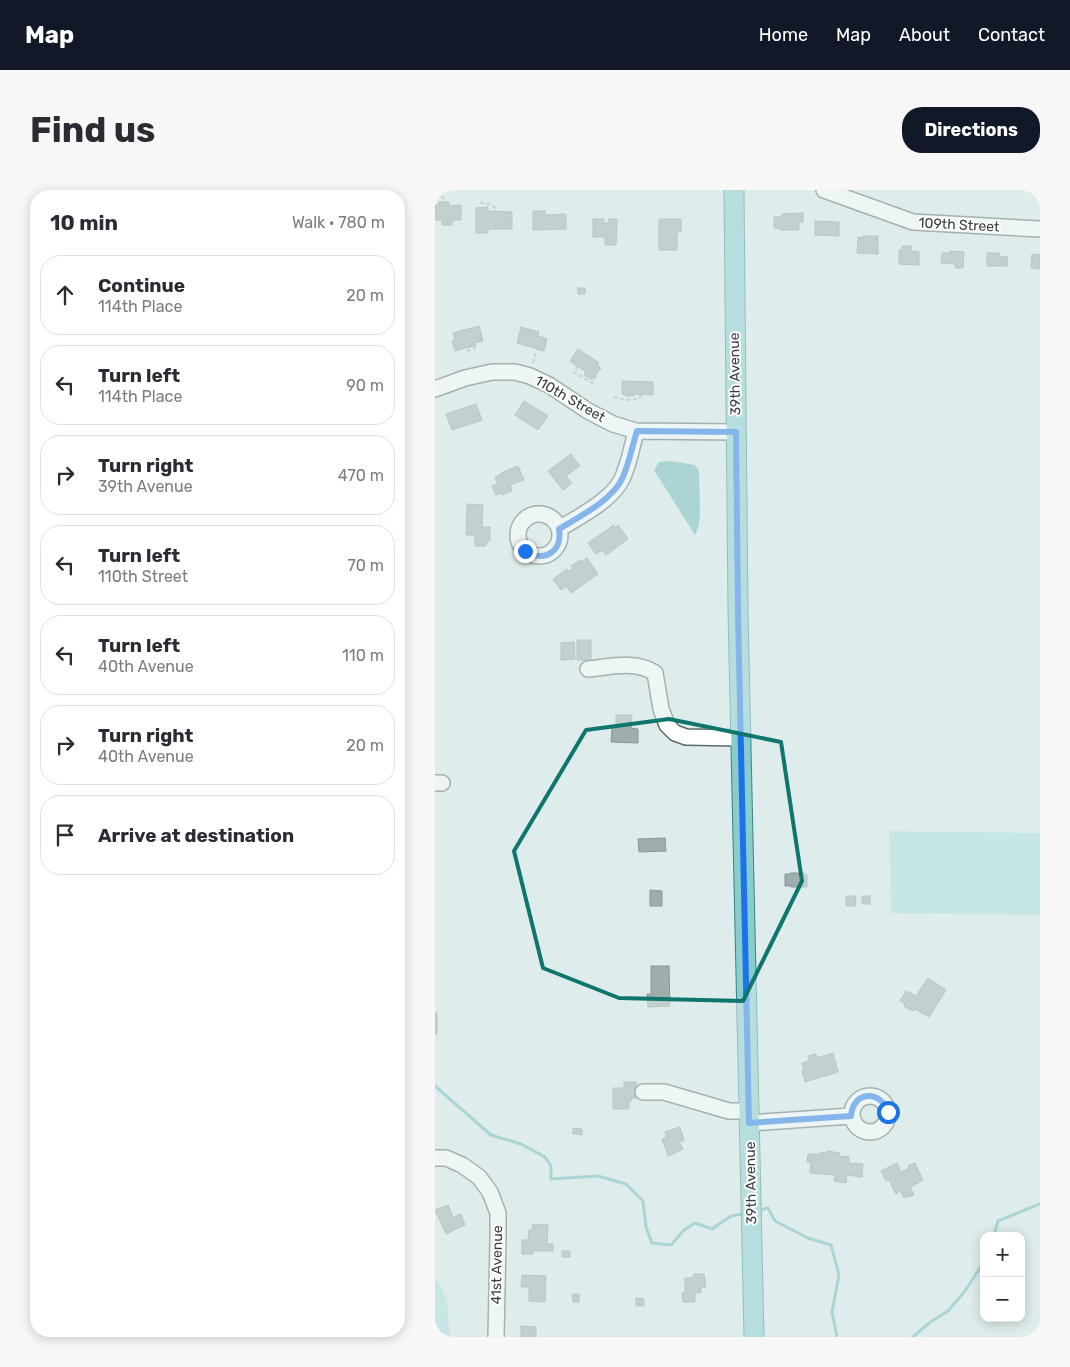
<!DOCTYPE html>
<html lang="en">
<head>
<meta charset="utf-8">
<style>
	:root { --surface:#fff; --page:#f7f7f7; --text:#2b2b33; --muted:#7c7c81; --line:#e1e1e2; --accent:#111827 }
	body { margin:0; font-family:Rubik,sans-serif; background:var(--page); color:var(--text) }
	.controls { position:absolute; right:15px; bottom:15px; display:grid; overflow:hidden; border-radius:10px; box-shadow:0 2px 12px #0003 }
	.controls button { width:45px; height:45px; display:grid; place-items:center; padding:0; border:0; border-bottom:1px solid var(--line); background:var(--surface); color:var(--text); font:25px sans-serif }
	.stop { position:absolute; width:15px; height:15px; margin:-11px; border:4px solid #1a73e8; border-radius:50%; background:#fff }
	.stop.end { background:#1a73e8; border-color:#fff; box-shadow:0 1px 5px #0008 }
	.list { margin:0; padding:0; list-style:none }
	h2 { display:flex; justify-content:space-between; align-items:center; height:65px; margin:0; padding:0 20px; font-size:21px }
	h2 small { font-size:16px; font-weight:400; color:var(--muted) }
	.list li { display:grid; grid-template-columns:32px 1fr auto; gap:15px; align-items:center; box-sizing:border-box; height:80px; margin:0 10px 10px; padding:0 10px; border:1px solid var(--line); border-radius:20px }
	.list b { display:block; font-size:19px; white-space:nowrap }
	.list p { margin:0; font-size:16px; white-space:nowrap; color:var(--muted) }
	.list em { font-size:16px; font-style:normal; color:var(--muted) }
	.icon { flex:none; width:28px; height:28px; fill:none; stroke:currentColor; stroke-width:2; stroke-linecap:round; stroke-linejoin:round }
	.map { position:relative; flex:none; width:605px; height:1147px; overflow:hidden; border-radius:20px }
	header { display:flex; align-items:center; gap:30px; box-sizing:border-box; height:70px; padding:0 25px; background:var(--accent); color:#fff }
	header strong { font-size:24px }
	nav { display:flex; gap:28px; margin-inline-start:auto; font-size:18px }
	.intro { display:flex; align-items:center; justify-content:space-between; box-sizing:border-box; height:120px; padding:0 30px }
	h1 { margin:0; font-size:35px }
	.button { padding:12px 22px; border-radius:20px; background:var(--accent); color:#fff; font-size:18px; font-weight:700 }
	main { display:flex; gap:30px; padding:0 30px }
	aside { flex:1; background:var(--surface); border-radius:20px; box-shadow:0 2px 12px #0003 }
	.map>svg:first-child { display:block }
	.green { fill:#ace1e1 }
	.water { fill:#6db8b8 }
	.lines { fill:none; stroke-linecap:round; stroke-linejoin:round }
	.stream { stroke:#6db8b8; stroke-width:3 }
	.building { fill:#9fadac; stroke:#899796 }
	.minor-casing { stroke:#5d6969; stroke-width:18 }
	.major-casing { stroke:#398484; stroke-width:21 }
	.path { stroke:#a6b1b1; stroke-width:2; stroke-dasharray:4 2.5; stroke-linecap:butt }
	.minor { stroke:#fff; stroke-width:15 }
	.major { stroke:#8cc; stroke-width:19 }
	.route { stroke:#1a73e8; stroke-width:6 }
	.marked { fill:none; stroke:#0f766e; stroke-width:4; stroke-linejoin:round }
	.labels { text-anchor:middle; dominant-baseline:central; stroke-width:4; stroke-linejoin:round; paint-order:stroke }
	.street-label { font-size:14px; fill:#383e3e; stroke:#fff }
</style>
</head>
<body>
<header>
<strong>Map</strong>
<nav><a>Home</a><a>Map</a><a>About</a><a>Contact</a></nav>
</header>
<div class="intro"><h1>Find us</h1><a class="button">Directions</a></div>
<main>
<aside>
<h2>10 min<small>Walk · 780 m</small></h2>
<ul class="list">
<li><svg class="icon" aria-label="ahead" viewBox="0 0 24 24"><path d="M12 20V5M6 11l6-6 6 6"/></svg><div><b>Continue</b><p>114th Place</p></div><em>20 m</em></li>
<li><svg class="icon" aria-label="left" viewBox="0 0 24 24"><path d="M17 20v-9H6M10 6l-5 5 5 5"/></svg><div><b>Turn left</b><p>114th Place</p></div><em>90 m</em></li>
<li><svg class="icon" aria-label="right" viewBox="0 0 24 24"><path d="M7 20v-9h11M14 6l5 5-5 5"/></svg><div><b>Turn right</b><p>39th Avenue</p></div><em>470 m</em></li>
<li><svg class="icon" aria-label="left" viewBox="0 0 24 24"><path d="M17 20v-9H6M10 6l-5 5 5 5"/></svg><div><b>Turn left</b><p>110th Street</p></div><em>70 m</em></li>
<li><svg class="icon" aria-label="left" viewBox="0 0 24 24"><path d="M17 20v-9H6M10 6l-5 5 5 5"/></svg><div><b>Turn left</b><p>40th Avenue</p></div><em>110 m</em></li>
<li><svg class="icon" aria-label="right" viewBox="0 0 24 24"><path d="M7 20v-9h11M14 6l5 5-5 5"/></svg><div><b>Turn right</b><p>40th Avenue</p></div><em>20 m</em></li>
<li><svg class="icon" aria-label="arrive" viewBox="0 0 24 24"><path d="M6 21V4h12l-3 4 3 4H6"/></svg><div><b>Arrive at destination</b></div></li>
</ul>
</aside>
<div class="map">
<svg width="605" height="1147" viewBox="0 0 605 1147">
	<rect width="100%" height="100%" fill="#deecec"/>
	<path class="green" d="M454 641 605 643V725L456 723Z
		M0 1089H2L12 1110 15 1147H0Z"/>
	<path class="water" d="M235 271 260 275 264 281 265 321 264 335 260 345 219 280 224 272Z"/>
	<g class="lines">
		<path class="stream" d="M0 896 56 945 86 954 110 967 116 976V989L163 986 191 994 208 1011 211 1037 217 1053 236 1055 249 1040 260 1033 277 1039 296 1026 307 1024
			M325 1020 333 1018 340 1031 373 1048 396 1055 404 1085 397 1122 402 1147
			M559 1046 563 1031 605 1014
			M478 1147 494 1133 513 1121 530 1101 549 1072"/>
	</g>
	<path class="building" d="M4 12H14V16L26 15V30H17V35H7V30H0V15H4Z
		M53 17V21L77 22V39H53V43H41V18Z
		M98 21H110V25L131 24V39L98 40Z
		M368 23V32H364V40H345V38H339V27H347V24Z
		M158 29H169V33H174V29H182L181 55H170V47H158Z
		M224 29H246V42H242V60H224Z
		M380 31 404 32V46L380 45Z
		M428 46H443V64L422 63 423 47 428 48Z
		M467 56H476V61L484 62V75L464 74V60H467Z
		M515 61 529 62 528 78H520L521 74 506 73 507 63H515Z
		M552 63H565L564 66 573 67 572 76H552Z
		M597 64 605 65V79L596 78Z
		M143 98H150V104H143Z
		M44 136 48 151 40 153 41 155 20 161 17 151 20 150 18 143Z
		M86 137 104 142 103 146 112 149 109 161 82 153Z
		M143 159 164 173 162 175 166 178 157 190 149 185 151 182 135 171Z
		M187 191 218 192V205L199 204V206H191V205L187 204Z
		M89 211 113 226 103 240 80 225Z
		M41 214 47 230 17 240 11 224Z
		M136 264 145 276 131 286 137 293 128 300 113 281Z
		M83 276 89 290 75 295 77 301 67 305 66 303 61 305 57 296 63 294 60 287 67 284 66 283Z
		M32 314 48 315 47 337H55V351H52L51 356H40V345H31Z
		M179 335 180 338 183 335 193 349 171 365 167 360 161 364 153 353Z
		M152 368 163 384 136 403 131 396 126 400 118 389 132 379 134 381 138 378 136 376 145 370 146 372Z
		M142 450H156V470H142Z
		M139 452 140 469 126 470V453Z
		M181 525H197L196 538 203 539V553L176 552 177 538H181Z
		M230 648 231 661 204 662 203 649Z
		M355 683H369V684L372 685V697H356V696H350V684H355Z
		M215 700 227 701V716H215Z
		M411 706H421L420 716H411Z
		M427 706H435V714H427Z
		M216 776H234L235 816 213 817 212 804H216Z
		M493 788 511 800 494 827 480 819 478 821 469 816 470 814 465 811 471 801 481 806Z
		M0 823H2V844H0Z
		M398 863 403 882 370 892 367 881 369 880 367 873 375 871 373 866 381 864 382 868Z
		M189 892H201L202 908H196V912H194V919H178V898H189Z
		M245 937 249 950 244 952 248 959 233 966 227 949 232 947 230 942Z
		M138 938 147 939V945L138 944Z
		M392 961 405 963 404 966 414 967V973L428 974 427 987 412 985 411 993 399 991 400 985 375 983 376 972H372L373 964H385L386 962 392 963Z
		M462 973 466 982 474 978 473 976 480 973 488 990 475 997 479 1005 473 1007V1006L469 1008 465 1001 461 1004 454 990 451 991 446 981Z
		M13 1015 18 1027 26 1024 30 1035 11 1044 0 1020Z
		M98 1034 113 1035 112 1054H118V1061H98V1064H87V1050H93L94 1040H97Z
		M127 1061H135V1067H127Z
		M259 1084H269L271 1097H266V1103L260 1102V1112H248L247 1103 250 1102V1088H258Z
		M87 1085 111 1086 110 1112 94 1111V1097H86Z
		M137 1104H144V1112H138Z
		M201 1108 209 1109V1116H201Z
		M86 1136 101 1137V1147H86Z"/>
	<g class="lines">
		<defs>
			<path id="minor" d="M389 0 478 32 605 39
				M0 199 30 188 57 182H80L95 186 114 195 153 221 178 234 201 241 301 242
				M83 345a21 21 0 1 1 42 0a21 21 0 1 1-42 0Z
				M124 339C144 327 177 310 187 289 194 274 197 257 201 241
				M153 479C175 477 201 470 220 483L226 519 232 535 240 543 251 547 306 548
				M0 593H7
				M208 902H229L294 921H314
				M417 924a18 18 0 1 1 36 0a18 18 0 1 1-36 0Z
				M314 933 416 926
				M0 968H11L27 975 44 987 55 1002 63 1023V1051L61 1147"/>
			<path id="major" d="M299 0 303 421 319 1147"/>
		</defs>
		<use href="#minor" class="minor-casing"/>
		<use href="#major" class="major-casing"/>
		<path class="path" d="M0 7H8L10 12
			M45 13C51 13 56 14 60 18V21
			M32 161 40 158 39 156
			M98 173 102 159
			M143 176 139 182 157 193 162 185
			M179 207 190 210 204 209 206 205"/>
		<use href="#minor" class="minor"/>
		<use href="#major" class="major"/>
	</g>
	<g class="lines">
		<path class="route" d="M90 361C109 373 128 362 124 339 144 327 177 310 187 289 194 274 197 257 202 241L301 242 303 421 314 933 416 926C418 901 445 899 453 922"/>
	</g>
	<path d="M0 0H605V1147H0ZM234 529 346 552 367 691 308 811 184 808 108 778 79 661 151 540Z" fill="#deecec" fill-opacity=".55" fill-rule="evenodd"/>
	<path class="marked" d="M234 529 346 552 367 691 308 811 184 808 108 778 79 661 151 540Z"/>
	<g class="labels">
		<g class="street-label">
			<text transform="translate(524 35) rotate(3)">109th Street</text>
			<text transform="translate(300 184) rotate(-91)">39th Avenue</text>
			<text transform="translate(135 209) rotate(30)">110th Street</text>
			<text transform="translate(316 993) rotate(-91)">39th Avenue</text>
			<text transform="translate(62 1075) rotate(-89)">41st Avenue</text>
		</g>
	</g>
</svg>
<div class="controls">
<button>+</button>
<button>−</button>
</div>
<div class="stop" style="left:453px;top:922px"></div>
<div class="stop end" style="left:90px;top:361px"></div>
</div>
</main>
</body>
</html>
